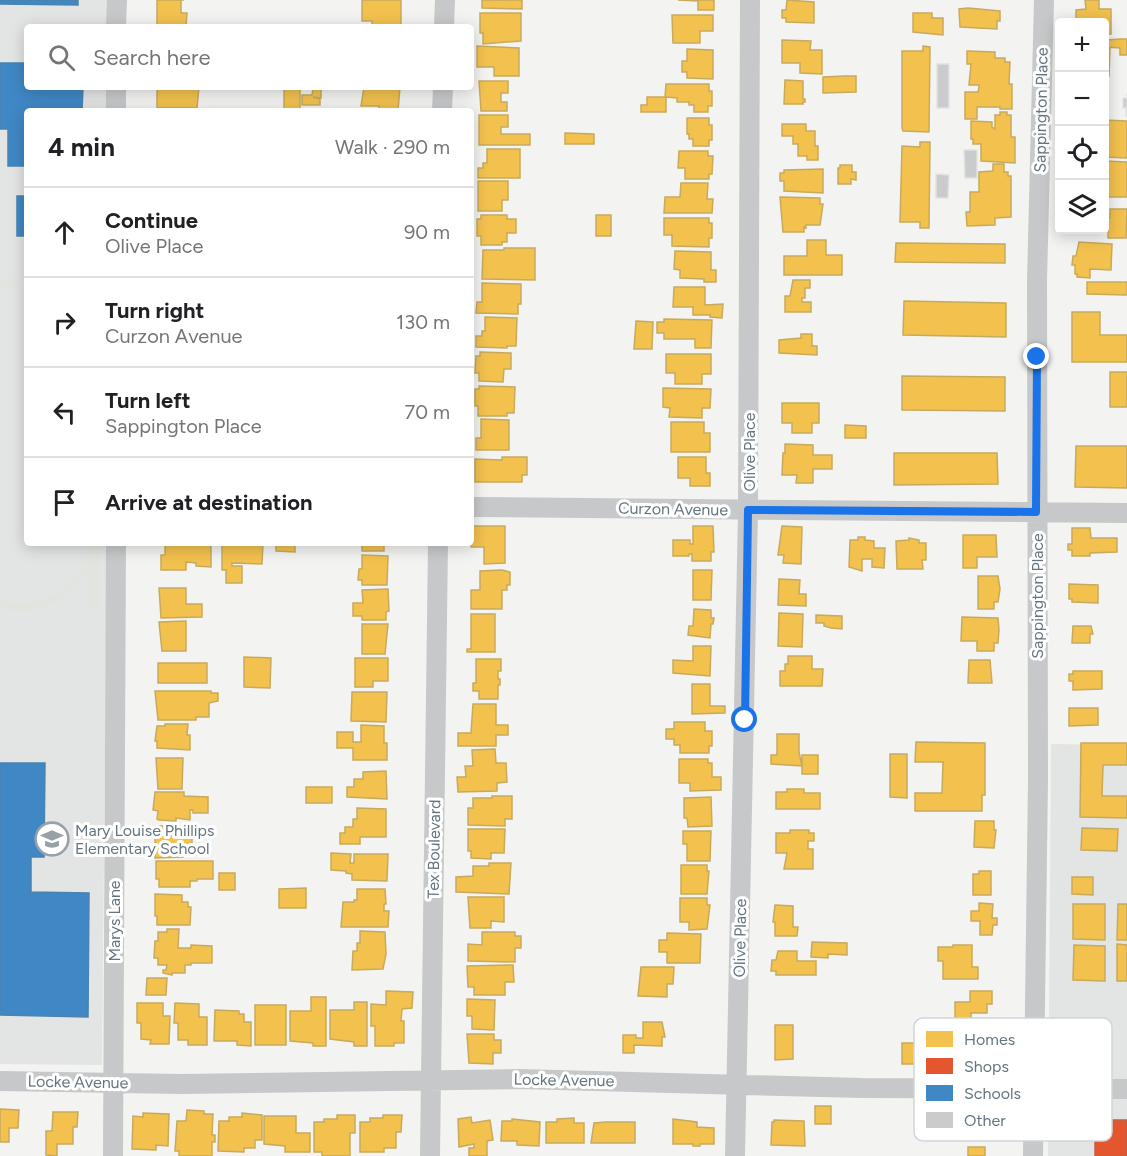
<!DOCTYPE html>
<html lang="en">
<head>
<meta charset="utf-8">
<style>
	:root { --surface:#fff; --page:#f2f2f2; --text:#202124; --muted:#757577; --line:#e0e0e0 }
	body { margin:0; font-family:Figtree,sans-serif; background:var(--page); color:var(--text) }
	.controls { position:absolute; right:18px; top:18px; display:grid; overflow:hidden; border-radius:6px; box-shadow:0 3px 15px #0003 }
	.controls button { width:54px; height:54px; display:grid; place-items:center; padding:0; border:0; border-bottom:2px solid var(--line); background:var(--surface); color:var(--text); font:30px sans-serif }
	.stop { position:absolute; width:18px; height:18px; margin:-14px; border:4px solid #1a73e8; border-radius:50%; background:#fff }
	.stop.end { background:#1a73e8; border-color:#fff; box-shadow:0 2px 6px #0008 }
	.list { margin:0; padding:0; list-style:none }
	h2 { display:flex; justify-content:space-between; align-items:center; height:78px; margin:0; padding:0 24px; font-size:26px }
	h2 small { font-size:20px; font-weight:400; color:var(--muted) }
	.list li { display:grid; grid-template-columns:39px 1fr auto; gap:18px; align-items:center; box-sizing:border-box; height:90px; padding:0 24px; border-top:2px solid var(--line) }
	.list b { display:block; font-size:22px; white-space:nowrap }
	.list p { margin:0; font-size:20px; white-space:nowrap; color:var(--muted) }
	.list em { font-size:20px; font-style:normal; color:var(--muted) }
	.icon { flex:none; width:33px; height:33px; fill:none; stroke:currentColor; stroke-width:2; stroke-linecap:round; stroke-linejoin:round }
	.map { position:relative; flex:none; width:1127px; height:1156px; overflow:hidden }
	.search { position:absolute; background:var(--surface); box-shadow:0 3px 15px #0003; left:24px; top:24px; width:450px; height:66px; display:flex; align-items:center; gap:15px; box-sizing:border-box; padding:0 21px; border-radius:6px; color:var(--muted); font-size:22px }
	.panel { position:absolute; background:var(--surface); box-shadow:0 3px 15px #0003; left:24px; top:108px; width:450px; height:438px; border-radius:6px }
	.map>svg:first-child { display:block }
	.built { fill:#e3e5e4 }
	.green { fill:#e2e5df }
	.homes { fill:#f2c14e; stroke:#c7aa5d; stroke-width:1.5 }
	.shops { fill:#e4572e; stroke:#be6047; stroke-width:1.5 }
	.schools { fill:#3f88c5; stroke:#4a82b0; stroke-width:1.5 }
	.building { fill:#cacbcc; stroke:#e2e2e1; stroke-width:1.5 }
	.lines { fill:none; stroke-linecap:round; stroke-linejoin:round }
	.minor { stroke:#c7c8c9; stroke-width:20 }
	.route { stroke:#1a73e8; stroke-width:8 }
	.labels { text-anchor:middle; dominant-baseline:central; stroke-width:6; stroke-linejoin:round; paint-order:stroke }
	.street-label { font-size:16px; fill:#647580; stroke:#fff }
	.poi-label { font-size:16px; fill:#647580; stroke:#fff; text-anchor:start }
	.key { fill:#fff; stroke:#d0d6d9; stroke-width:1.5 }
	.key-label { font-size:16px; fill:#647580 }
</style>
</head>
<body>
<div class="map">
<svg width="1127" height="1156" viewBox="0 0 1127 1156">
	<rect width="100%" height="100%" fill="#f3f3f1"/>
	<path class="built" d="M0 0H110L109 27H27V87H109V111H27V543H107L102 1065 0 1064Z
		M1051 744 1127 745V1156H1048Z"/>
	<path class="green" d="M27 277V285L0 288V280Z
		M90 543H100V609L90 608V569C68 601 39 619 0 609V601C42 611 82 586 90 543Z"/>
	<path class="homes" d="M157 0H184H181V13H187L186 27H157Z
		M362 0H401V27H372V21H362Z
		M482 0H522V9L482 8Z
		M678 0H714V10H698V1Z
		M787 0 814 2V23L786 22V18H782V10H786Z
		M1085 0H1099V9H1111V34H1104V22H1076V10L1086 9Z
		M968 8 1000 11V21H997V29L960 27 959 9Z
		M480 13H521V41L483 44V33H480Z
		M913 13H932V18H943V35L913 32Z
		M672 15H713V31H700V43H673Z
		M1120 39H1127V55H1120V48L1107 47V40Z
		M782 40 811 41 810 50H822V74L800 73V63H782Z
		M477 46 519 48V76H494V67H477Z
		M923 46 930 47 929 132 903 131 902 128V51H923Z
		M1104 48H1110L1109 76H1104Z
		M687 49 713 50V79L687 78V72H682V61H687Z
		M967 51 995 52V58H1005V62H1010L1009 84H1012V109H1000V107H977V119H965V92H978L979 87V85H969L971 64H967Z
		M845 76H856V92L823 93V77Z
		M785 80 803 81V99H805V102H803V104H784Z
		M479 81H508V93H501V102H507V111H481Z
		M666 84H709V91H712V106H708V112H694V105H689V102H677V98L666 97V112H641V105H647V97H665Z
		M157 87H199L197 108H157Z
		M284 87H300V109H284Z
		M364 87H400L398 111 379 110V106H361Z
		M313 88H321V98L313 97 320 99V105H302V95H312Z
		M1000 112H1007V115H1011V137H1015V163L981 161V144H973V139H971V121L992 122V127L995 129V115H1000Z
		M479 115H508V127H501V134H530V145H479Z
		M687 118H709V125H712V140H709V146H693V139H689V134H687Z
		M1104 120 1127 121V158L1104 157Z
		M782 124H806V131H815V146H818V160H807V156H798V144H793V136H782Z
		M565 133 594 134V144H565Z
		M920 142H930L929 228H920V222H900L902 146 920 147Z
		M487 149H520V178H478V168H483V163H487Z
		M679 151H708V156H713L712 174H709V179H685V168H678Z
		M1104 161 1127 162V197H1104Z
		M993 164H1004V172H1008V176H1011V217L995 218V225L967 226 966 212H970V192H979V172L993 171Z
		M840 165H852V172H856V180L851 179V184H838V168H840Z
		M823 169V193L784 191V181H780V173H784V170Z
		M478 181H508V200H502V211H478Z
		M681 183H708L707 199H713L712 213H664L665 197H680Z
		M780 197 820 198V204H823L820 225H806V228L804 227V232H783Z
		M1110 209H1127L1126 238H1108V230H1103L1104 223H1108V218H1110Z
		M481 215H507V219H516V233H507V242H502V245H481V236H477V219H481Z
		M596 215H611V236H596Z
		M664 218H709V223H712V238H709V247L672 246V235H664Z
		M807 240H826V255H842V275H784V256H807Z
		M1079 242 1112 244 1111 270 1090 269V278L1077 277V274H1075V265H1072L1073 256H1076Z
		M896 243 1005 244V263L895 262Z
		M504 248H535V280L482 279 483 250H504Z
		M675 251 711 252V270H716V282H704V279L680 278V270L674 269Z
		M793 280H810V288H805V298H802V302H811V312H785V296H790Z
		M1087 282H1127V295L1087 294Z
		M482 283 521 284V304H518V314L476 313 477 302H482Z
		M674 287H705V305L723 304 722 318 710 317V315H693V307H673Z
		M904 301 1006 303V337L903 335Z
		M1072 312H1100V335H1127V362H1072Z
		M485 317 517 318 516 346H507V348L476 347V336H482V331H485Z
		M664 319 712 320 711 348H695V339H664V333H657V322H664Z
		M636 321 653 322 652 349H634Z
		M801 334H812V346H817V355L779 353V340L801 338Z
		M480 352 511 353V369H504L503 382 479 381V373H475L476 356H480Z
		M666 354H711V374H702V384H675V373H666Z
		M1110 372H1127V407H1110Z
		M902 376 1005 377V411L902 410Z
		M479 386 515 387 514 413H507V416H478V406H475V389H479Z
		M663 388 711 389 710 408H702V418L669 417 670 408 663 407Z
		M782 403H819V423H812V433H792V423H782Z
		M481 419 509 420V450H476V438H481Z
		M671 422H704V433H710V452H671Z
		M845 425 866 426V438H845Z
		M785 444 813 445V455H832V469H813V483H796L797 475H782L783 453H785Z
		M1076 446H1127V488L1075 487Z
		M894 453H997L998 484 894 485Z
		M502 457H527V475H522V482H475V459L502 460Z
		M678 457H706V473H710V486H690V478H678Z
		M471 526H505V563L484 564V547H471Z
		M693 526H713L714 552H711V561H692V554H689V556H673V540H690V544H693Z
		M782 526 802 527 801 564 783 563 784 555H778Z
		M1072 528H1090L1091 538H1117V552L1090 553V556H1072V550H1068V544H1072Z
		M963 535H996L997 557H977V568H963Z
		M858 537H865V540L874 541V548H885L884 568 872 567V559H862V571L849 567 850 540H858Z
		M909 538 919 540V543H926V560H922L923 569H897L896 541 909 540Z
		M165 543H211V567L196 566V563L186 562V570H161V555H165Z
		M222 543H263L262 564 232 563V566H242V583H226V570H222Z
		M276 543H295V552L276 551Z
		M362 543H384V551H362Z
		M362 555 388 556 387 585H362V580H358L359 569H362Z
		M502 570 510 572V585H507V590H502V609H471V590H480V571Z
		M693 570H712L711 600H693Z
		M978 576H998L1000 589 998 602H994V609H978Z
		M779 579 800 580 799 594H806V606L778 605Z
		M1069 584 1098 585V603L1072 602V599H1069Z
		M159 588H186V604H202V617L161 618Z
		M388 589 389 611 386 612V620H362V616H353V603H363L362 590Z
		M694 609 711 610V618H714L713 624H711L710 638 688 635 689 626H693Z
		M779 613 803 614 802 647 778 646Z
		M471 614H495V652H467V649H471Z
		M816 615 842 616V629L831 628 824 626V623H816Z
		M962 617 998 618 999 630 998 643H994V651H977V641H961Z
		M186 621V651H162L159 622Z
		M362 624H388L385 654H362Z
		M1073 626H1091L1093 634H1090V643H1072Z
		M693 646H711L710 676 673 673V660L693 661Z
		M788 656H812V669H823L822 686H780V671H785V664H788Z
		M244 657 271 658 270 688 244 687Z
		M355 658H388V681H373V687H355Z
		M476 659H501V671H498V679H500V685H498V699H479V691H473V683H476Z
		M969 660H990L992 683H968Z
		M158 663H207V683H158Z
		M1073 671H1102V689L1073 690V681H1069V674H1073Z
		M692 684H710V706H725V713L692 714Z
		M155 691H211V693H218V701L209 703V717H196V720H158Z
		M352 692H387L386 722 351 721Z
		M473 704H496V725H508V735H496V746H458V733H471Z
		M1069 708H1098V725L1069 726Z
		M674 722H705V731H712V746H709V753H680V745H674V739H666V729H674Z
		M165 724H188L187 735H190V750L157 748V741H155L157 726H165Z
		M361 725 384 726V743H387V760H353V748H337V732H353V742H361Z
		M777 734H799V752L802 766 771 764V755H777Z
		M916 742 985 743V795H982V811H915V793H942L943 762H915Z
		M1081 743H1127V765H1103L1102 796H1127V818L1080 817Z
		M495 749 496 763H506L507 782 497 783V791L458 792 457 777H466L465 766H473L472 750Z
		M890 754H907V798L890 797Z
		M802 755H818V774H802Z
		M156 758H183L182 789H158Z
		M679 759H708V763H712V777H721V790L690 791V783H679Z
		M386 771 387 799 347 797V787H354V779H363V772Z
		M306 787H332V803H306Z
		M787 789H804V793H820V809H776V792H787Z
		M155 792H184V796L208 797V813H193V810H190V820L176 818V821L159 820 157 819 158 811 153 810Z
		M492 796H512V819H505V826L468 825V808H473V798H492Z
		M711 797 712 826 688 827 687 818H684V798Z
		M357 808 386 809V837H360V844H340V833H345V827H353V819H357Z
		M975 821H994V830H996L994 848 974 847Z
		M155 826H192V848H183V857L155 858Z
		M1082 828 1118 829 1117 851 1081 850Z
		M468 829H505L504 853H491V859L471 858V851H468Z
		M790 830H809V833H814V841H808V849H813V869H784L787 853H776V833H790Z
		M683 831H711L710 861H687V844H683Z
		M331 853 351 854 350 863H354V854H388L387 881 352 880V874L346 873V871L331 870Z
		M156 861H213V879H197V881H190V887H159V879H156Z
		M489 863H511L509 894 456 892V877L473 876V866H489Z
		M681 865H707V871H709L707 894H681Z
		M979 871H991V895H973V874H979Z
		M219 873H235V890H219Z
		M1072 877H1093V895L1072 894Z
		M306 888V908H279V889Z
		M357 889H385L386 904H384V911H389L388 927H341L343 902H354V900H357Z
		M155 894 182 895V902H188V907H191L190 925H157V916H155Z
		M468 897H504V922L491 921V928H470Z
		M680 898H707V905H710L707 929 689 930V922H680Z
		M979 903 993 904 992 918H997V925H993L992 935H980V921H971V911H979Z
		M1073 904H1105V940L1073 939Z
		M1118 904H1127V940H1117Z
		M775 905 793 906V927H798L797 936H775V922H773Z
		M167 929H179L178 948H191V945L212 946V963H191V965H185V973H172V975L163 973V970H166L167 965H158V958H154L155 941H158V932H167Z
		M360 931 385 932 386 954 383 969 352 970 353 951H357V943H360Z
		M482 932H515V936H521V948H515V962L468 961V944L482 945Z
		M667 933 701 934 700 963H667V952H659V940H667Z
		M812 942 847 943V955L828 954V958L811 957Z
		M1117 944 1127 945V981H1117Z
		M953 945H972V967H978V979H943V961H938V947H953Z
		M1074 945 1105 946V981L1073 980Z
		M778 951H797V961H816V975H776V971H771L772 960H776Z
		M513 965 514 982H505V995H474V987H468L467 966Z
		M641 967H674L673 984H667V997L638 996Z
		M147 978H167L166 995H146Z
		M386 991 413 992 412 1008 402 1009 401 1021H404V1043H394V1046H375V1026H371V1004L386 1005Z
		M970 991H992V1004H987V1013H971V1020H955V1002H970Z
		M311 997H326V1046H313V1043L290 1041V1011H311Z
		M467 999 495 1000 494 1030 472 1029V1016H467Z
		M354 1002H367V1046H354V1042L330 1039V1010H354Z
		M137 1003H163V1016H170L169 1044H150L151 1040 141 1039V1023H137Z
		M175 1003 199 1004V1017H207V1045H188V1040H178V1023H174Z
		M255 1005H286V1045H255Z
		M215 1010 239 1011V1014H244V1022H251V1046L237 1045V1041H214Z
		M643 1022H662L665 1037H662V1046L634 1045V1053H623V1035H636V1038H643Z
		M775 1025H793V1059L775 1060Z
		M467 1034H494V1040H501V1053H493V1064L469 1063Z
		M902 1043H921V1064H902Z
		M815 1106H831V1124H815Z
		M0 1109 19 1110 18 1128H9V1142H0Z
		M187 1110 204 1111V1114H213L212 1135H215V1142H212V1156H179V1151H175L177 1121H186Z
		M53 1112H78L77 1127H73V1144H57V1156L46 1155V1131H52Z
		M143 1113 169 1114 168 1146 156 1145V1150L132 1149 133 1116 143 1117Z
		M242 1113 262 1115V1140H255V1148H244V1152L218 1151 219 1121H229V1117H242Z
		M337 1115H355V1133H350V1156H322V1152H314V1122H324V1119H337Z
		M383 1115H402L401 1132H396V1148H384V1152H360V1122H370V1118H383Z
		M264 1116H296V1133H310V1152H285V1146L264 1144Z
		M471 1117 472 1123 490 1120 493 1140 487 1141V1156H469V1148H474V1144L459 1147 458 1119Z
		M574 1118V1123H584V1143H546V1122H557V1119Z
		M512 1119 540 1122 539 1146 517 1145V1141H501L502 1121H512Z
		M673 1119 697 1122V1127L714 1128V1144H700V1146H693V1144H673Z
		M774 1120 804 1121 805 1146 771 1145 772 1122H774Z
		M606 1122H635V1143H591L594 1123Z
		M968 1147H985V1156H968Z"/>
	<path class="shops" d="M1095 1120H1127V1156H1095Z"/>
	<path class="schools" d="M0 0H78V5L0 4Z
		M0 63H27V87H83L82 111H27V166H8V129H0Z
		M17 196H27V236H17Z
		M0 763H45L44 857H31V892L89 893 88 1017 0 1015Z"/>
	<path class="building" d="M937 64H949V108H937Z
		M1104 81H1107L1106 105H1104Z
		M1127 93V116H1126V108H1123V98H1127Z
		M964 150H977V178H965Z
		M936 174 949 175 948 198H936Z"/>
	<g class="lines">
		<path class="minor" d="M116 27 117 0
			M444 27 445 0
			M116 87V111
			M442 111 443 87
			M471 507 1127 513
			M0 1081 180 1084 519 1079 862 1088 1127 1089
			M113 1156 116 543
			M430 1156 438 543
			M735 1156 748 510 750 0
			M1033 1156 1038 779 1037 281 1044 0"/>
	</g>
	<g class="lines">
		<path class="route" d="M745 720 748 510 1036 512 1037 357"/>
	</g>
	<defs>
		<symbol id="school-ring" viewBox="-11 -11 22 22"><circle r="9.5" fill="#fff" stroke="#96a1a8" stroke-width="1.5"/><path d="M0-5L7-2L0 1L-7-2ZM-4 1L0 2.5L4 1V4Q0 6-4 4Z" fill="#96a1a8"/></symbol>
	</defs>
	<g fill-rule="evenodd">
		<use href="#school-ring" x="33" y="820" width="38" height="38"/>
	</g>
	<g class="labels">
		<g class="street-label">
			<text transform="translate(1041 110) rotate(-89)">Sappington Place</text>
			<text transform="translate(749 452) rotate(-90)">Olive Place</text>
			<text transform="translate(673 509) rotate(1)">Curzon Avenue</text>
			<text transform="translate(1037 596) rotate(-90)">Sappington Place</text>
			<text transform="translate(434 849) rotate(-89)">Tex Boulevard</text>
			<text transform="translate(114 921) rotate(-90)">Marys Lane</text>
			<text transform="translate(740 938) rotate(-89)">Olive Place</text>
			<text transform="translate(564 1080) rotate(1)">Locke Avenue</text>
			<text transform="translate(78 1082) rotate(1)">Locke Avenue</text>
		</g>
		<g class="poi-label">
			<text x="75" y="830">Mary Louise Phillips<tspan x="75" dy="18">Elementary School</tspan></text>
		</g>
	</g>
	<rect x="914" y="1018" width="198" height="123" rx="9" class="key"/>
	<rect x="926" y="1031" width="27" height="16" fill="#f2c14e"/>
	<rect x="926" y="1058" width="27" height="16" fill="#e4572e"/>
	<rect x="926" y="1085" width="27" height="16" fill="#3f88c5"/>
	<rect x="926" y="1112" width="27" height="16" fill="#cacbcc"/>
	<g class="key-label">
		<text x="964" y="1045">Homes</text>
		<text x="964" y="1072">Shops</text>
		<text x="964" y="1099">Schools</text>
		<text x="964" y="1126">Other</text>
	</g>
</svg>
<div class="controls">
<button>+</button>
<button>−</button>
<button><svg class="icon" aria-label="locate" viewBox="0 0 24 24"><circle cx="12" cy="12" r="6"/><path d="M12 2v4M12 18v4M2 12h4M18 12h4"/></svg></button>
<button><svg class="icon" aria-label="layers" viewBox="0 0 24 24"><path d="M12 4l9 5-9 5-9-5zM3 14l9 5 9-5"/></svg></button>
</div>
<div class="stop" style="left:745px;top:720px"></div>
<div class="stop end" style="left:1037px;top:357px"></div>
<div class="search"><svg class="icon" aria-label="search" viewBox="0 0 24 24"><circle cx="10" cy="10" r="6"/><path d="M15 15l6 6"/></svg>Search here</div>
<section class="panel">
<h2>4 min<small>Walk · 290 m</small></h2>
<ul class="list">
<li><svg class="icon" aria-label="ahead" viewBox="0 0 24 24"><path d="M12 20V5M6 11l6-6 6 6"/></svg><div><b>Continue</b><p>Olive Place</p></div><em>90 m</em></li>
<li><svg class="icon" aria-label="right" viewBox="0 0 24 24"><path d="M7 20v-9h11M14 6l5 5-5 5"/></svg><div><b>Turn right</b><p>Curzon Avenue</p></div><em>130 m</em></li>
<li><svg class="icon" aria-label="left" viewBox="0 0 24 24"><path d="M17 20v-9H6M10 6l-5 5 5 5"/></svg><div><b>Turn left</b><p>Sappington Place</p></div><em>70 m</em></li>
<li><svg class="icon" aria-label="arrive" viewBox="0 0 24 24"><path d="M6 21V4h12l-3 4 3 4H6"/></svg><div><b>Arrive at destination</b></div></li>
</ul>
</section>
</div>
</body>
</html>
